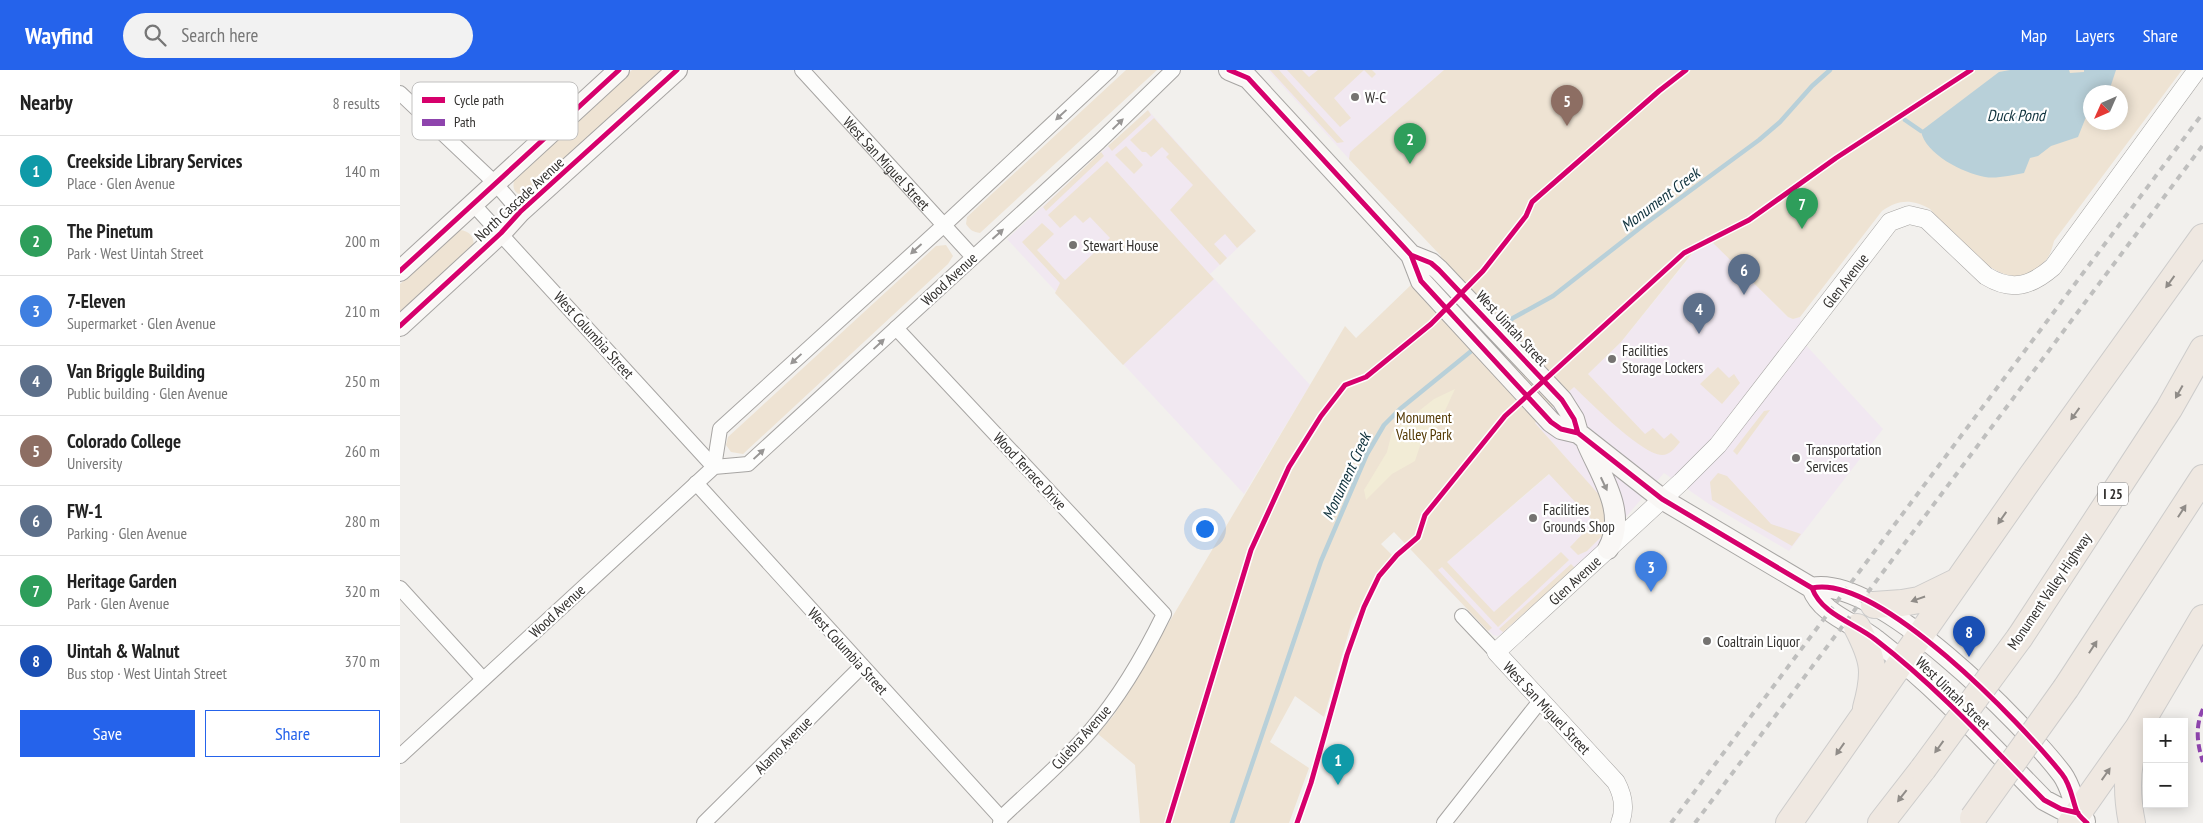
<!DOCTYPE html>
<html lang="en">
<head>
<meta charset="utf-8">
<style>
	:root { --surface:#fff; --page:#f2f2f2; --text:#222; --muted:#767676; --line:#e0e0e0; --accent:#2563eb }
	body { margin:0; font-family:"PT Sans Narrow",sans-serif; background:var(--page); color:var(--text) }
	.controls { position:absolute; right:15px; bottom:15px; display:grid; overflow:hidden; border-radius:0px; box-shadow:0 2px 12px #0003 }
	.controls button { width:45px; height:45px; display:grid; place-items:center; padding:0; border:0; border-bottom:1px solid var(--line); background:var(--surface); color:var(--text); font:25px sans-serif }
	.compass { position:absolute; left:1683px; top:15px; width:45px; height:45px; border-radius:50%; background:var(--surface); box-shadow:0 2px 12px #0003; rotate:225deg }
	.you { position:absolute; left:804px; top:458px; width:18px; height:18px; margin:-12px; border:4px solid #fff; border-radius:50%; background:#1a73e8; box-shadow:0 0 0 8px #1a73e833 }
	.badge { display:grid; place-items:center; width:32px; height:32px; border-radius:50%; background:var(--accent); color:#fff; font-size:16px; font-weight:700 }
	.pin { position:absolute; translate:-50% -41px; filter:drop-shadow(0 1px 2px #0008) }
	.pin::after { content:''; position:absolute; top:26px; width:18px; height:15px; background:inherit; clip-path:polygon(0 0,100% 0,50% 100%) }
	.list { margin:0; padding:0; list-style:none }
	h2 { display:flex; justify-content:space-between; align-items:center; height:65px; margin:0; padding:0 20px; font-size:21px }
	h2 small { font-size:16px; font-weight:400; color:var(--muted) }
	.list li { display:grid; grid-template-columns:32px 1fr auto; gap:15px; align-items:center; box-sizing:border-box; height:70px; padding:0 20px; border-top:1px solid var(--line) }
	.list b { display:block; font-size:19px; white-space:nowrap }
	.list p { margin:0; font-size:16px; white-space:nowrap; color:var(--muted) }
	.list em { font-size:16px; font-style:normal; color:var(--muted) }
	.actions { display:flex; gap:10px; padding:15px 20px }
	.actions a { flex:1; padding:11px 0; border:1px solid var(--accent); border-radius:0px; text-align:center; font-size:18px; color:var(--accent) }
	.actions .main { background:var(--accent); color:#fff }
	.icon { flex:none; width:28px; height:28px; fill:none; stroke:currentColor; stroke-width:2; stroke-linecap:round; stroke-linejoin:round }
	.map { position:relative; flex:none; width:1803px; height:753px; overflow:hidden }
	header { display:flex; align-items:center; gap:30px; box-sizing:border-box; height:70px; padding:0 25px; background:var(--accent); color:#fff }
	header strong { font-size:24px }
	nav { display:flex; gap:28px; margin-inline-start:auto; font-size:18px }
	.search { width:350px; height:45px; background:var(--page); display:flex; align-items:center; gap:12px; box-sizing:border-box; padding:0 18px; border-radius:28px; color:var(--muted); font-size:19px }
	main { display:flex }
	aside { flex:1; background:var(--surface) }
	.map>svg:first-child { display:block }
	.education { fill:#f1e8f1 }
	.green { fill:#eee3d3; fill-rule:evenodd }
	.sand { fill:#f2ecd6 }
	.water { fill:#b8d0d9 }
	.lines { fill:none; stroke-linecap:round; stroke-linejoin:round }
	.stream { stroke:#b8d0d9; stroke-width:4.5 }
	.minor-casing { stroke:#a7a5a3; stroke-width:16 }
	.tertiary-casing { stroke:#a7a5a3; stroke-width:19 }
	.secondary-casing { stroke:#a7a5a3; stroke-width:22 }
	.motorway-casing { stroke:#cdcccb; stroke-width:28 }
	.minor { stroke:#fdfdfc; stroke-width:14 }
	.tertiary { stroke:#fdfdfc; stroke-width:18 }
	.secondary { stroke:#f9f7f5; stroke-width:20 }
	.motorway { stroke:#efe8e1; stroke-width:26 }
	.rail { stroke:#bfbfbe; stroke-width:4; stroke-dasharray:6 6; stroke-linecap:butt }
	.motorway-bridge-casing { stroke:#cdcccb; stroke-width:28; stroke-linecap:butt }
	.motorway-bridge { stroke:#efe8e1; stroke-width:26 }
	.quiet { stroke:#8e44ad; stroke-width:4; stroke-dasharray:8 4; stroke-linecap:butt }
	.cycleway-casing { stroke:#fff; stroke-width:8 }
	.cycleway { stroke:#d6006c; stroke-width:5 }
	.oneway { fill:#989695 }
	.oneway2 { fill:#908c88 }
	.oneway3 { fill:#969492 }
	.poi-dot { fill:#757371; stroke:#fff; stroke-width:2 }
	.labels { text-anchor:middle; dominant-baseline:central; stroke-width:4.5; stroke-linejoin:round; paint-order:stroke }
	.shield { fill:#fff; stroke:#706e6d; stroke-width:1 }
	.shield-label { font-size:14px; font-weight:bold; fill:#32302e }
	.poi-label { font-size:15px; fill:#32302e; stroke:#fff; text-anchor:start }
	.street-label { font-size:15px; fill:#32302e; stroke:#fff }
	.park-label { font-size:15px; fill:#533803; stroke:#fff }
	.water-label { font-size:16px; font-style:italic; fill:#0f323d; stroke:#fff }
	.key { fill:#fff; stroke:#c2c1c0; stroke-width:1 }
	.key-label { font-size:14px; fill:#32302e }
</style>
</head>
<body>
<header>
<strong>Wayfind</strong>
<div class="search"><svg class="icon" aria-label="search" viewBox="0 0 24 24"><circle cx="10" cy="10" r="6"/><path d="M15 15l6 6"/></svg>Search here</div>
<nav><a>Map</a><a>Layers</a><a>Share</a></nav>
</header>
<main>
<aside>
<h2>Nearby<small>8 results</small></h2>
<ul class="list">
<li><span class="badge" style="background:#0f9aa8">1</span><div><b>Creekside Library Services</b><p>Place · Glen Avenue</p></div><em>140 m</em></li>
<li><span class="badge" style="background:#2e9e5b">2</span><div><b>The Pinetum</b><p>Park · West Uintah Street</p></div><em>200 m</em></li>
<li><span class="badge" style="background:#3f7fe0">3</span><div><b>7-Eleven</b><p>Supermarket · Glen Avenue</p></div><em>210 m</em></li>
<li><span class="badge" style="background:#5c6f8a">4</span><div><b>Van Briggle Building</b><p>Public building · Glen Avenue</p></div><em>250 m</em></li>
<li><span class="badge" style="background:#8d6e63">5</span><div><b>Colorado College</b><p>University</p></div><em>260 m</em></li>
<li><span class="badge" style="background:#5c6f8a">6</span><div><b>FW-1</b><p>Parking · Glen Avenue</p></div><em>280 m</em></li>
<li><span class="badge" style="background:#2e9e5b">7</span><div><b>Heritage Garden</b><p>Park · Glen Avenue</p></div><em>320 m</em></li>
<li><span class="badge" style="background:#1a4fb4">8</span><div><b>Uintah &amp; Walnut</b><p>Bus stop · West Uintah Street</p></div><em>370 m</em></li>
</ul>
<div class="actions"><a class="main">Save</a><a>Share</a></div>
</aside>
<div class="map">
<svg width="1803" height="753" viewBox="0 0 1803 753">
	<rect width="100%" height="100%" fill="#f2f0ed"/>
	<path class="education" d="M868 0H1044L951 82 949 89Z
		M748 40 856 161 810 204 910 315 844 424 607 169Z
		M1307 166 1388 247 1393 249 1400 247 1404 273 1483 359 1389 481 1309 434 1264 403 1212 463 1103 562 1098 566 1093 565 1033 504 1167 389 1135 353 1221 272Z"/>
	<path class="green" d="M232 0H266L124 126C112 123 111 115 117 105Z
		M726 0H757L580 163C573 162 570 160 566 154L567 147Z
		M870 0H879L944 72 937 73Z
		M887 0H902L909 7 918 0H972L976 4 972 8 964 0 934 28 951 48 940 57Z
		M1044 0H1782L1654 171C1650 187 1647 191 1633 201 1600 225 1551 161 1530 139 1512 129 1499 129 1482 141L1400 247 1393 249 1388 247 1306 166 1221 272 1188 304 1245 364 1253 358 1264 369 1271 363 1280 372C1275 378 1270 385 1262 385 1241 384 1190 332 1174 317L1135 353 1202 428 1209 459 1187 481 1178 485 1170 477 1194 452 1149 404 1047 492 1094 542 1161 482 1169 490 1098 557 1042 497 1038 500 1092 558 1088 561 994 462 981 474 992 485 952 551 924 647 895 626 870 672 909 698 889 753H740L735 695 698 664 714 645 945 256 956 268 1041 186 949 89 950 82ZM1690 22H1720V52H1690Z
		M748 40 751 45 712 81 708 76Z
		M754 48 856 161 837 178 825 164 814 174 827 188 820 195 770 140 793 115 766 87 769 84 762 77 751 87 746 82H742L730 70Z
		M726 76 743 95 734 104 715 85Z
		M701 82 704 86 646 141 643 137Z
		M707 91 814 209 723 295 655 223 660 213 622 172 642 153 654 164 637 180 665 210 710 168 690 147 683 153 675 145 660 158 648 145Z
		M59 160C71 161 74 167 74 178L0 246V214Z
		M546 175 553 186 548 194 343 384 331 382 326 375 328 367 536 176Z
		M1318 297 1329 308 1334 304 1340 313 1322 334 1300 314Z
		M1370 340 1337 385 1333 381 1364 341Z
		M1318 403 1327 406 1371 454 1401 464 1392 476 1312 430 1310 412Z
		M1171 494 1175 498 1103 562 1099 559Z"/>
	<path class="sand" d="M1055 319 1038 356 1021 373 1015 391 992 404 966 430 964 420 987 382 992 362 1034 329Z"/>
	<path class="water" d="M1610 0H1669L1670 3 1684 2V0H1716L1710 18 1705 19 1703 22H1690V37L1678 67 1651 76 1638 86 1630 88 1624 103C1611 105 1597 109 1585 107 1563 103 1525 84 1521 61L1599 2Z"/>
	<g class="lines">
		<path class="stream" d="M1505 50 1521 61
			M1101 258 1113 248 1153 226 1245 154 1359 70 1380 52 1412 16 1430 0
			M832 753 921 491 967 384 984 355 1000 339 1075 278"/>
		<defs>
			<g id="minor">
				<path id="s1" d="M402 0 573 187"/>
				<path d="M0 23 95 113 120 142"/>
				<path d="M73 134 314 397"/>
				<path d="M496 258 764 544C744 585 721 625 691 660 664 692 631 719 601 748L600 753"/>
				<path d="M314 397 320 359 543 156 710 0"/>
				<path d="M296 413 601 748"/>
				<path d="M0 518 83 609"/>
				<path d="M1062 546 1096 582"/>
				<path d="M0 686 314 397 348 394 699 72 773 0"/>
				<path d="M304 753 462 596"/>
				<path d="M1044 753 1140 631"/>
			</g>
			<g id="tertiary">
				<path id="s2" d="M1220 753C1226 738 1223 725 1216 712L1096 582 1281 412 1318 375 1490 152 1509 145 1526 149 1586 206C1612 222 1631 216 1653 197L1797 0"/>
			</g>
			<path id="secondary" d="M829 0 848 8 1011 185 1021 211 1151 352 1161 359 1178 363 1262 429 1412 518C1422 545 1455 553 1476 570 1537 617 1590 675 1644 730L1661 739 1678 743
				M1011 185 1031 193 1039 200 1162 330 1174 349 1178 363
				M0 201 219 0
				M0 256 101 163 120 142 277 0
				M1187 373C1201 406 1228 443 1208 479
				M1412 518C1477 504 1624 654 1662 704 1673 719 1673 738 1685 751"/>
			<path id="motorway" d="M1474 535 1502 533 1519 530 1558 511
				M1457 557C1474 590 1476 602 1466 638
				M1620 567 1769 339 1803 279
				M1666 618 1803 408
				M1389 753 1630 408 1803 167
				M1481 753 1523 699
				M1671 753 1738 658 1803 548
				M1732 753C1726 724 1726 698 1735 670"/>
		</defs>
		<use href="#minor" class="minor-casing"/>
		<use href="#tertiary" class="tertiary-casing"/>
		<use href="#secondary" class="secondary-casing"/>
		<use href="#motorway" class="motorway-casing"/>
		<use href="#minor" class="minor"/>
		<use href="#tertiary" class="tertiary"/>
		<use href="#secondary" class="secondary"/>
		<use href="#motorway" class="motorway"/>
		<path class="rail" d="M1271 753 1803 43
			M1295 753 1803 75"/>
		<defs>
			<path id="motorway-bridge" d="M1523 699 1620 567
				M1573 748 1666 618"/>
		</defs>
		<use href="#motorway-bridge" class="motorway-bridge-casing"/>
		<use href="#motorway-bridge" class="motorway-bridge"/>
		<path class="quiet" d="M1803 639C1795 656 1797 674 1803 692"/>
		<defs>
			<path id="cycleway" d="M829 0 848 8 1011 185 1021 211 1151 352 1161 359 1178 363 1262 429 1412 518C1422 545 1455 553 1476 570 1537 617 1590 675 1644 730L1661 739 1678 743
				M1011 185 1031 193 1039 200 1162 330 1174 349 1178 363
				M0 201 219 0
				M0 256 101 163 120 142 277 0
				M1412 518C1478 503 1622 654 1662 704 1671 715 1672 729 1677 742 1679 746 1684 750 1687 753
				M768 753 851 480 889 397 921 346 945 315 966 307 1031 254 1083 201 1126 146 1132 132 1259 21 1286 0
				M897 753 911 713 947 585 964 537 979 506 997 485 1018 467 1025 445 1105 346 1284 183 1349 150 1436 88 1571 0"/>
		</defs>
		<use href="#cycleway" class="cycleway-casing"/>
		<use href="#cycleway" class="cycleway"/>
	</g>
	<defs><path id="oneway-solid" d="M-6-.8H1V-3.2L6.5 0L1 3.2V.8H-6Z" transform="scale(1.25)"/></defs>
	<g class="oneway">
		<use href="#oneway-solid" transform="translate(661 45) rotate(137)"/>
		<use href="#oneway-solid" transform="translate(718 54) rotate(-44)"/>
		<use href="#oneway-solid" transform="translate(598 164) rotate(-42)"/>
		<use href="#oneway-solid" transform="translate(516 179) rotate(138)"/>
		<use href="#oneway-solid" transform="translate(479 274) rotate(-43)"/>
		<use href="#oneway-solid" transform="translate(396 289) rotate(137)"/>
		<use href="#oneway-solid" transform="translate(359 384) rotate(-43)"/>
	</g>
	<g class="oneway2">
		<use href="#oneway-solid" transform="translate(1770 212) rotate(126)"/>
		<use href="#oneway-solid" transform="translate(1779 322) rotate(119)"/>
		<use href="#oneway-solid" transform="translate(1675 344) rotate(126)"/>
		<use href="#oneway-solid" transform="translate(1782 441) rotate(-57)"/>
		<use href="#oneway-solid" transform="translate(1602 448) rotate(125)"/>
		<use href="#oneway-solid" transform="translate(1518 529) rotate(161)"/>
		<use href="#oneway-solid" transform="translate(1693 577) rotate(-57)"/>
		<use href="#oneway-solid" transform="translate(1539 677) rotate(126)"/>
		<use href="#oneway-solid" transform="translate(1440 679) rotate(125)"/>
		<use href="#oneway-solid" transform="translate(1706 704) rotate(-55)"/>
		<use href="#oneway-solid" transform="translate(1502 726) rotate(128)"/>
	</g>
	<use class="oneway3" href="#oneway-solid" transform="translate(1204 414) rotate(65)"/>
	<g class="poi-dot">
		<circle cx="955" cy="27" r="5"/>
		<circle cx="673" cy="175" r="5"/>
		<circle cx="1212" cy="289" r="5"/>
		<circle cx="1396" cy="388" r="5"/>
		<circle cx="1133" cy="448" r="5"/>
		<circle cx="1307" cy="571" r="5"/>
	</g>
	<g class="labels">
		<rect class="shield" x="1698" y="412.5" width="30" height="23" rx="4"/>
		<g class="shield-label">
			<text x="1713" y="424">I 25</text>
		</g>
		<g class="poi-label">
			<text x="965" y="27">W-C</text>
			<text x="683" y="175">Stewart House</text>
			<text x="1222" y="280">Facilities<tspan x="1222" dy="17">Storage Lockers</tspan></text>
			<text x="1406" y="379">Transportation<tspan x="1406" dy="17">Services</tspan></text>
			<text x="1143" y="439">Facilities<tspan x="1143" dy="17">Grounds Shop</tspan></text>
			<text x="1317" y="571">Coaltrain Liquor</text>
		</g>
		<g class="street-label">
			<text stroke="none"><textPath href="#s1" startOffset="126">West San Miguel Street</textPath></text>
			<text transform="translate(119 129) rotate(-43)">North Cascade Avenue</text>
			<text transform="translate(549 209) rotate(-43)">Wood Avenue</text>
			<text stroke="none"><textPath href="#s2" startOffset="731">Glen Avenue</textPath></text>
			<text transform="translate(1112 258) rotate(47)">West Uintah Street</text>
			<text transform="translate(194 265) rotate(48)">West Columbia Street</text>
			<text transform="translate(630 401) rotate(47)">Wood Terrace Drive</text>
			<text stroke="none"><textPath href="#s2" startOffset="326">Glen Avenue</textPath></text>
			<text transform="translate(1649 521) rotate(-56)">Monument Valley Highway</text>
			<text transform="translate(157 541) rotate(-43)">Wood Avenue</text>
			<text transform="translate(448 581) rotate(48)">West Columbia Street</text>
			<text transform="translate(1553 623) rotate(44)">West Uintah Street</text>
			<text transform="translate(1147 638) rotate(47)">West San Miguel Street</text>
			<text transform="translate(681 667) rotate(-48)">Culebra Avenue</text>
			<text transform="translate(383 675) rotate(-45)">Alamo Avenue</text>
		</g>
		<g class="park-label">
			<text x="1024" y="347">Monument<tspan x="1024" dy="17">Valley Park</tspan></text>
		</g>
		<g class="water-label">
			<text x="1616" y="45">Duck Pond</text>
			<text transform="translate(1260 129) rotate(-37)">Monument Creek</text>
			<text transform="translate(946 406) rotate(-65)">Monument Creek</text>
		</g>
	</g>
	<rect x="12" y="12" width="166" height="58" rx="8" class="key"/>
	<rect x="22" y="27" width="23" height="6" fill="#d6006c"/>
	<rect x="22" y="49" width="23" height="7" fill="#8e44ad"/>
	<g class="key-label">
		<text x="54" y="35">Cycle path</text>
		<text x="54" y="57">Path</text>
	</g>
</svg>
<div class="controls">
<button>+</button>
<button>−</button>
</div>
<svg class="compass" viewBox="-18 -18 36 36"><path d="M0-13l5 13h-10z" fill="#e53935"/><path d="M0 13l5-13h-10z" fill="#767676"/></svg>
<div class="you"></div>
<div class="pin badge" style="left:938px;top:715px;background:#0f9aa8">1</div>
<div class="pin badge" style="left:1010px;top:94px;background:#2e9e5b">2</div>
<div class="pin badge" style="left:1251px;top:522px;background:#3f7fe0">3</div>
<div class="pin badge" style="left:1299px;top:264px;background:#5c6f8a">4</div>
<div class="pin badge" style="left:1167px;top:56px;background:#8d6e63">5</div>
<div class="pin badge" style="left:1344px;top:225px;background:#5c6f8a">6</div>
<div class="pin badge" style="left:1402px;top:159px;background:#2e9e5b">7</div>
<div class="pin badge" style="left:1569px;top:587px;background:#1a4fb4">8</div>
</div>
</main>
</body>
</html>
